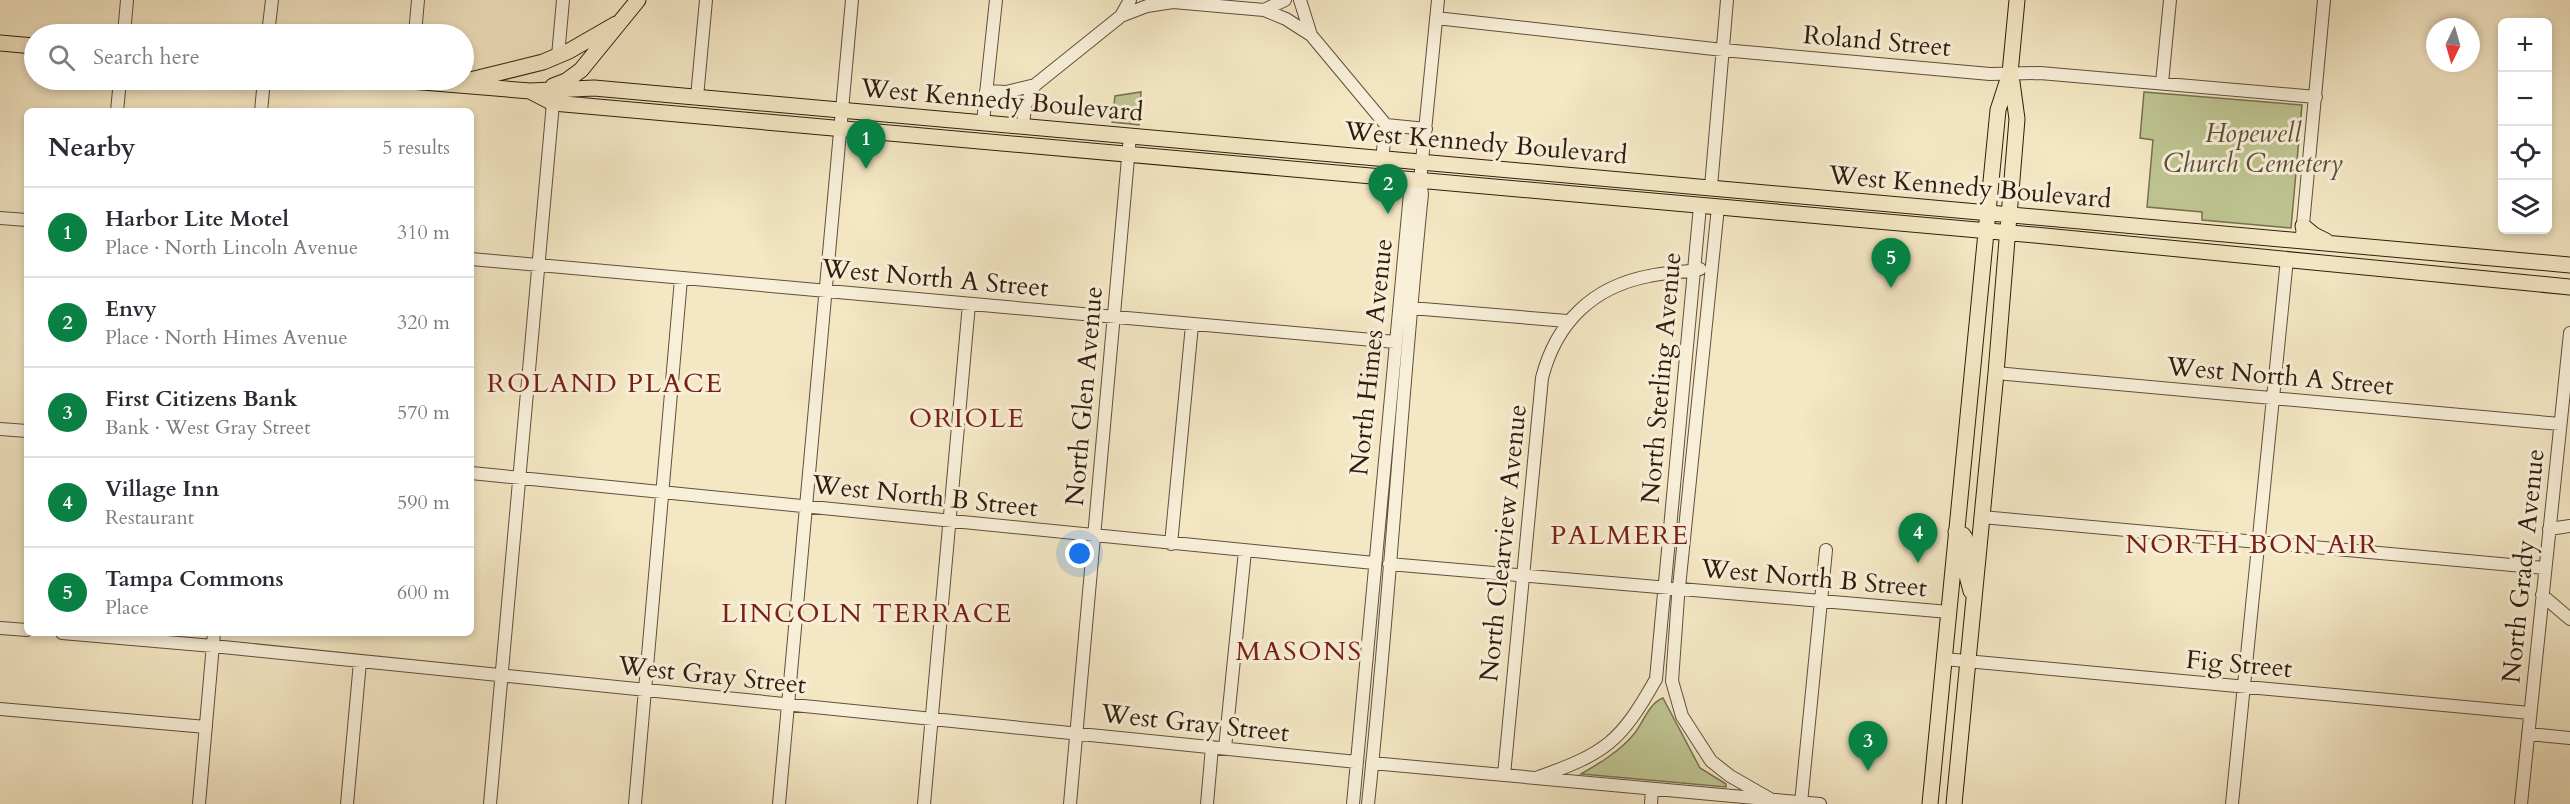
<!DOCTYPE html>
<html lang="en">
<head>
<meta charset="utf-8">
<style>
	:root { --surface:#fff; --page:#f2f2f3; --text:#2b2b33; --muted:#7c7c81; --line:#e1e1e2; --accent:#0b8043 }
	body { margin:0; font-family:Cardo,serif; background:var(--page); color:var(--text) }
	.controls { position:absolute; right:18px; top:18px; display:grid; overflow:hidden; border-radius:9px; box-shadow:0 3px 9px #0003 }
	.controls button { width:54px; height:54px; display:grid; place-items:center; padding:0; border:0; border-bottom:2px solid var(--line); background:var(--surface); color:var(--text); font:30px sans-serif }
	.compass { position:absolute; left:2426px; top:18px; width:54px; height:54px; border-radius:50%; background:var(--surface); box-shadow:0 3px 9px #0003; rotate:185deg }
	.you { position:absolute; left:1080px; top:554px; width:21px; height:21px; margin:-15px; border:4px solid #fff; border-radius:50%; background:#1a73e8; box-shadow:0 0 0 9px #1a73e833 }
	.badge { display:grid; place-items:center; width:39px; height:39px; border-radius:50%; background:var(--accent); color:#fff; font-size:20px; font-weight:700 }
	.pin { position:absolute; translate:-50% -50px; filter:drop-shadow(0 2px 3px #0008) }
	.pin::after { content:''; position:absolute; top:32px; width:21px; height:18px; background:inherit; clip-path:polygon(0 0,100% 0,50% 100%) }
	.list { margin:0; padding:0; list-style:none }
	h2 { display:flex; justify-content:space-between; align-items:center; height:78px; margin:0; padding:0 24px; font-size:26px }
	h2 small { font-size:20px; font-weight:400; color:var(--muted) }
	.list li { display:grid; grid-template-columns:39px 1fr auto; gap:18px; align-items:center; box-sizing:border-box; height:90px; padding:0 24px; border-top:2px solid var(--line) }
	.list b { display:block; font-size:22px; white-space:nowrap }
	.list p { margin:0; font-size:20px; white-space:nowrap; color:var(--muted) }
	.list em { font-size:20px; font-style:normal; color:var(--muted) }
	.icon { flex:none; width:33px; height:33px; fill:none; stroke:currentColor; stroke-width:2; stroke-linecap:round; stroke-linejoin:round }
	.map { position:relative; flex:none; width:2570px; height:804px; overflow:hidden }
	.search { position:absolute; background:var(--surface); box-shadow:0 3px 9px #0003; left:24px; top:24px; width:450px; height:66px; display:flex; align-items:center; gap:15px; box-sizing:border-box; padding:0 21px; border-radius:33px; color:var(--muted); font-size:22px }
	.panel { position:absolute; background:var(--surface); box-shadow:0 3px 9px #0003; left:24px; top:108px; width:450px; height:528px; border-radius:9px }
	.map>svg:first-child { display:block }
	.green { fill:#bec592; stroke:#777050; stroke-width:1.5 }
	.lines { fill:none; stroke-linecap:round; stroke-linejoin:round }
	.minor-casing { stroke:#614f3b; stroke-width:14 }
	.major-casing { stroke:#301c0d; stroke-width:17 }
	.minor { stroke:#f8efd9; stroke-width:12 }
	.major { stroke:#f4e7c4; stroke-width:15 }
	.labels { text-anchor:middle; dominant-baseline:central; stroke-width:6; stroke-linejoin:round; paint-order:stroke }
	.street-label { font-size:26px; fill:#301c0d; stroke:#f8efd9 }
	.park-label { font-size:26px; font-style:italic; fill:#5b4f35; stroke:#f8efd9 }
	.neighbourhood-label { font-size:27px; letter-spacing:1.5px; fill:#7a1f14; stroke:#f8efd9 }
</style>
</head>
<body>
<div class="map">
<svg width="2570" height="804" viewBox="0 0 2570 804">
	<rect width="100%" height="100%" fill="#f4e7c4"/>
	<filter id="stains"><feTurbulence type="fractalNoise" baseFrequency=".00333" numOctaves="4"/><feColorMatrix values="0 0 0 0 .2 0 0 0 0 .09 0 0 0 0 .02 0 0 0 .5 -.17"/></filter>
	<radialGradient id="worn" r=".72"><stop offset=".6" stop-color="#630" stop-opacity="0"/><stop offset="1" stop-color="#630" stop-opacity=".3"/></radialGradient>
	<path class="green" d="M1141 92 1139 125 1112 122 1115 96Z
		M2144 92 2302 105 2291 228 2202 220V212L2147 207 2153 140 2140 138Z
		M1663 698 1700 768 1726 784V787L1581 774C1600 763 1620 751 1634 734 1643 723 1649 703 1663 698Z"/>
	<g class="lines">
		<defs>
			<path id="minor" d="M1300 0 1311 35 1386 125 1426 129
				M1264 10 1285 0
				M1121 16 1147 6 1173 2 1264 10 1286 19 1311 35
				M1436 18 1723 50 1990 74 2040 73 2316 97
				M124 34 127 0
				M268 34 272 0
				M415 34 418 0
				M558 56 563 0
				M2162 83 2170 0
				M986 91 1006 92 1035 85
				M697 97 706 0
				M117 111 120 80
				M261 111 264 80
				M983 122 996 0
				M1023 126 1025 106 1035 85 1121 16 1130 0
				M1382 159 1386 125
				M1711 187 1727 0
				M1718 207 1678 597 1672 681 1682 716 1711 761 1730 776 1772 800
				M0 218 27 220
				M2302 235 2324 0
				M471 259 1395 342
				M1411 308 1567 321
				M1996 373 2560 424
				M0 429 27 431
				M471 473 1374 563
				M1982 517 2545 568
				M2549 529 2570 526
				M1171 544 1192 325
				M1389 564 1949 612
				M2542 595 2570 619
				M0 628 27 630
				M62 633 213 646 1357 762
				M1944 659 2530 713
				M0 709 206 727
				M2528 734 2570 738
				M1225 748 1245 551
				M1372 763 1820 804
				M1504 775 1542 378C1556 323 1592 287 1649 276 1666 272 1684 273 1700 269
				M1536 778C1606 753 1620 743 1656 679L1700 206
				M1801 803 1826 550
				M199 804 214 633
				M347 804 360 662
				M490 804 553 103
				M635 804 681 279
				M779 804 852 0
				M924 804 969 304
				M1070 804 1130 136
				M1207 804 1212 747
				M1353 804 1410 193 1420 181
				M1368 804C1390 601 1401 397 1422 194L1420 181 1438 0
				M1651 804 1652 790
				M2232 804 2287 259
				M2521 804 2570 333"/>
			<path id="major" d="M0 43 34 46
				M398 80 530 91 594 88 2570 265
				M466 81 543 62 569 51 616 24
				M553 86 566 81 581 70 638 0
				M530 91 553 103 2045 236 2570 287
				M2303 226 2314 235 2326 241
				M1956 532 1963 535 1965 538V568L1971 591
				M1930 804 1998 110 2010 73 2017 0
				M1954 804 1996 373 2017 119 2011 75"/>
		</defs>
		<use href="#minor" class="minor-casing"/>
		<use href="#major" class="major-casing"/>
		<use href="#minor" class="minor"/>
		<use href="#major" class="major"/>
	</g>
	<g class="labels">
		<g class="street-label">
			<text transform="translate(1877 41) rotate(5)">Roland Street</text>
			<text transform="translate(1002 100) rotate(5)">West Kennedy Boulevard</text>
			<text transform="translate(1486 143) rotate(5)">West Kennedy Boulevard</text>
			<text transform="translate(1970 187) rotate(5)">West Kennedy Boulevard</text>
			<text transform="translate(935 278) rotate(5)">West North A Street</text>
			<text transform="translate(1371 357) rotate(-84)">North Himes Avenue</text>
			<text transform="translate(2280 376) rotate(5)">West North A Street</text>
			<text transform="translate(1661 378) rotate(-85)">North Sterling Avenue</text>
			<text transform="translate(1084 396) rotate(-85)">North Glen Avenue</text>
			<text transform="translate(925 496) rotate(6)">West North B Street</text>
			<text transform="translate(1503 543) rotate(-84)">North Clearview Avenue</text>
			<text transform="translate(2523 566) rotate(-84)">North Grady Avenue</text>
			<text transform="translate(1814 578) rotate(5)">West North B Street</text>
			<text transform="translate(2239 664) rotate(5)">Fig Street</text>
			<text transform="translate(712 675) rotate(6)">West Gray Street</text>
			<text transform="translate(1195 723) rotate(6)">West Gray Street</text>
		</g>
		<g class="park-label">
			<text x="2253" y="133">Hopewell<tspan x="2253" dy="30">Church Cemetery</tspan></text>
		</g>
		<g class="neighbourhood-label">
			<text x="605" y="383">ROLAND PLACE</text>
			<text x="967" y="418">ORIOLE</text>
			<text x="1620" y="535">PALMERE</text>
			<text x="2252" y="544">NORTH BON AIR</text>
			<text x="867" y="613">LINCOLN TERRACE</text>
			<text x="1299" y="651">MASONS</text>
		</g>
	</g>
	<rect width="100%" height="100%" filter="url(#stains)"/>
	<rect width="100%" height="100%" fill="url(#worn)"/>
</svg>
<div class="controls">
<button>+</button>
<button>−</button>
<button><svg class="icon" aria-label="locate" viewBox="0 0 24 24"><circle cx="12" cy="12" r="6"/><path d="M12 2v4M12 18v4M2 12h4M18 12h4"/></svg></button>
<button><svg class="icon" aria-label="layers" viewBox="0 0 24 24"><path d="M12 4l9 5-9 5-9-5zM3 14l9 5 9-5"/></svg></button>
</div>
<svg class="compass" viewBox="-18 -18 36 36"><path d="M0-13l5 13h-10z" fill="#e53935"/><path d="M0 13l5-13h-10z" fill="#7c7c81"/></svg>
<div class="you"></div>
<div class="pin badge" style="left:866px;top:169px">1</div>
<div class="pin badge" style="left:1388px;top:214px">2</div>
<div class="pin badge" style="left:1868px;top:771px">3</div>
<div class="pin badge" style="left:1918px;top:563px">4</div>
<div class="pin badge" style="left:1891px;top:288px">5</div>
<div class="search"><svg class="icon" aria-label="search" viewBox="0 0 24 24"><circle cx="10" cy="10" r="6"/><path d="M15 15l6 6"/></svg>Search here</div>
<section class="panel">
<h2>Nearby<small>5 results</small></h2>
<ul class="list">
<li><span class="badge">1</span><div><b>Harbor Lite Motel</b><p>Place · North Lincoln Avenue</p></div><em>310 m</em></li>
<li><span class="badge">2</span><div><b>Envy</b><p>Place · North Himes Avenue</p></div><em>320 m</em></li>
<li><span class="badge">3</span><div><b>First Citizens Bank</b><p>Bank · West Gray Street</p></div><em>570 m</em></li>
<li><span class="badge">4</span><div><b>Village Inn</b><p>Restaurant</p></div><em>590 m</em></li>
<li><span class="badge">5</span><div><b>Tampa Commons</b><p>Place</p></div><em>600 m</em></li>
</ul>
</section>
</div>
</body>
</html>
